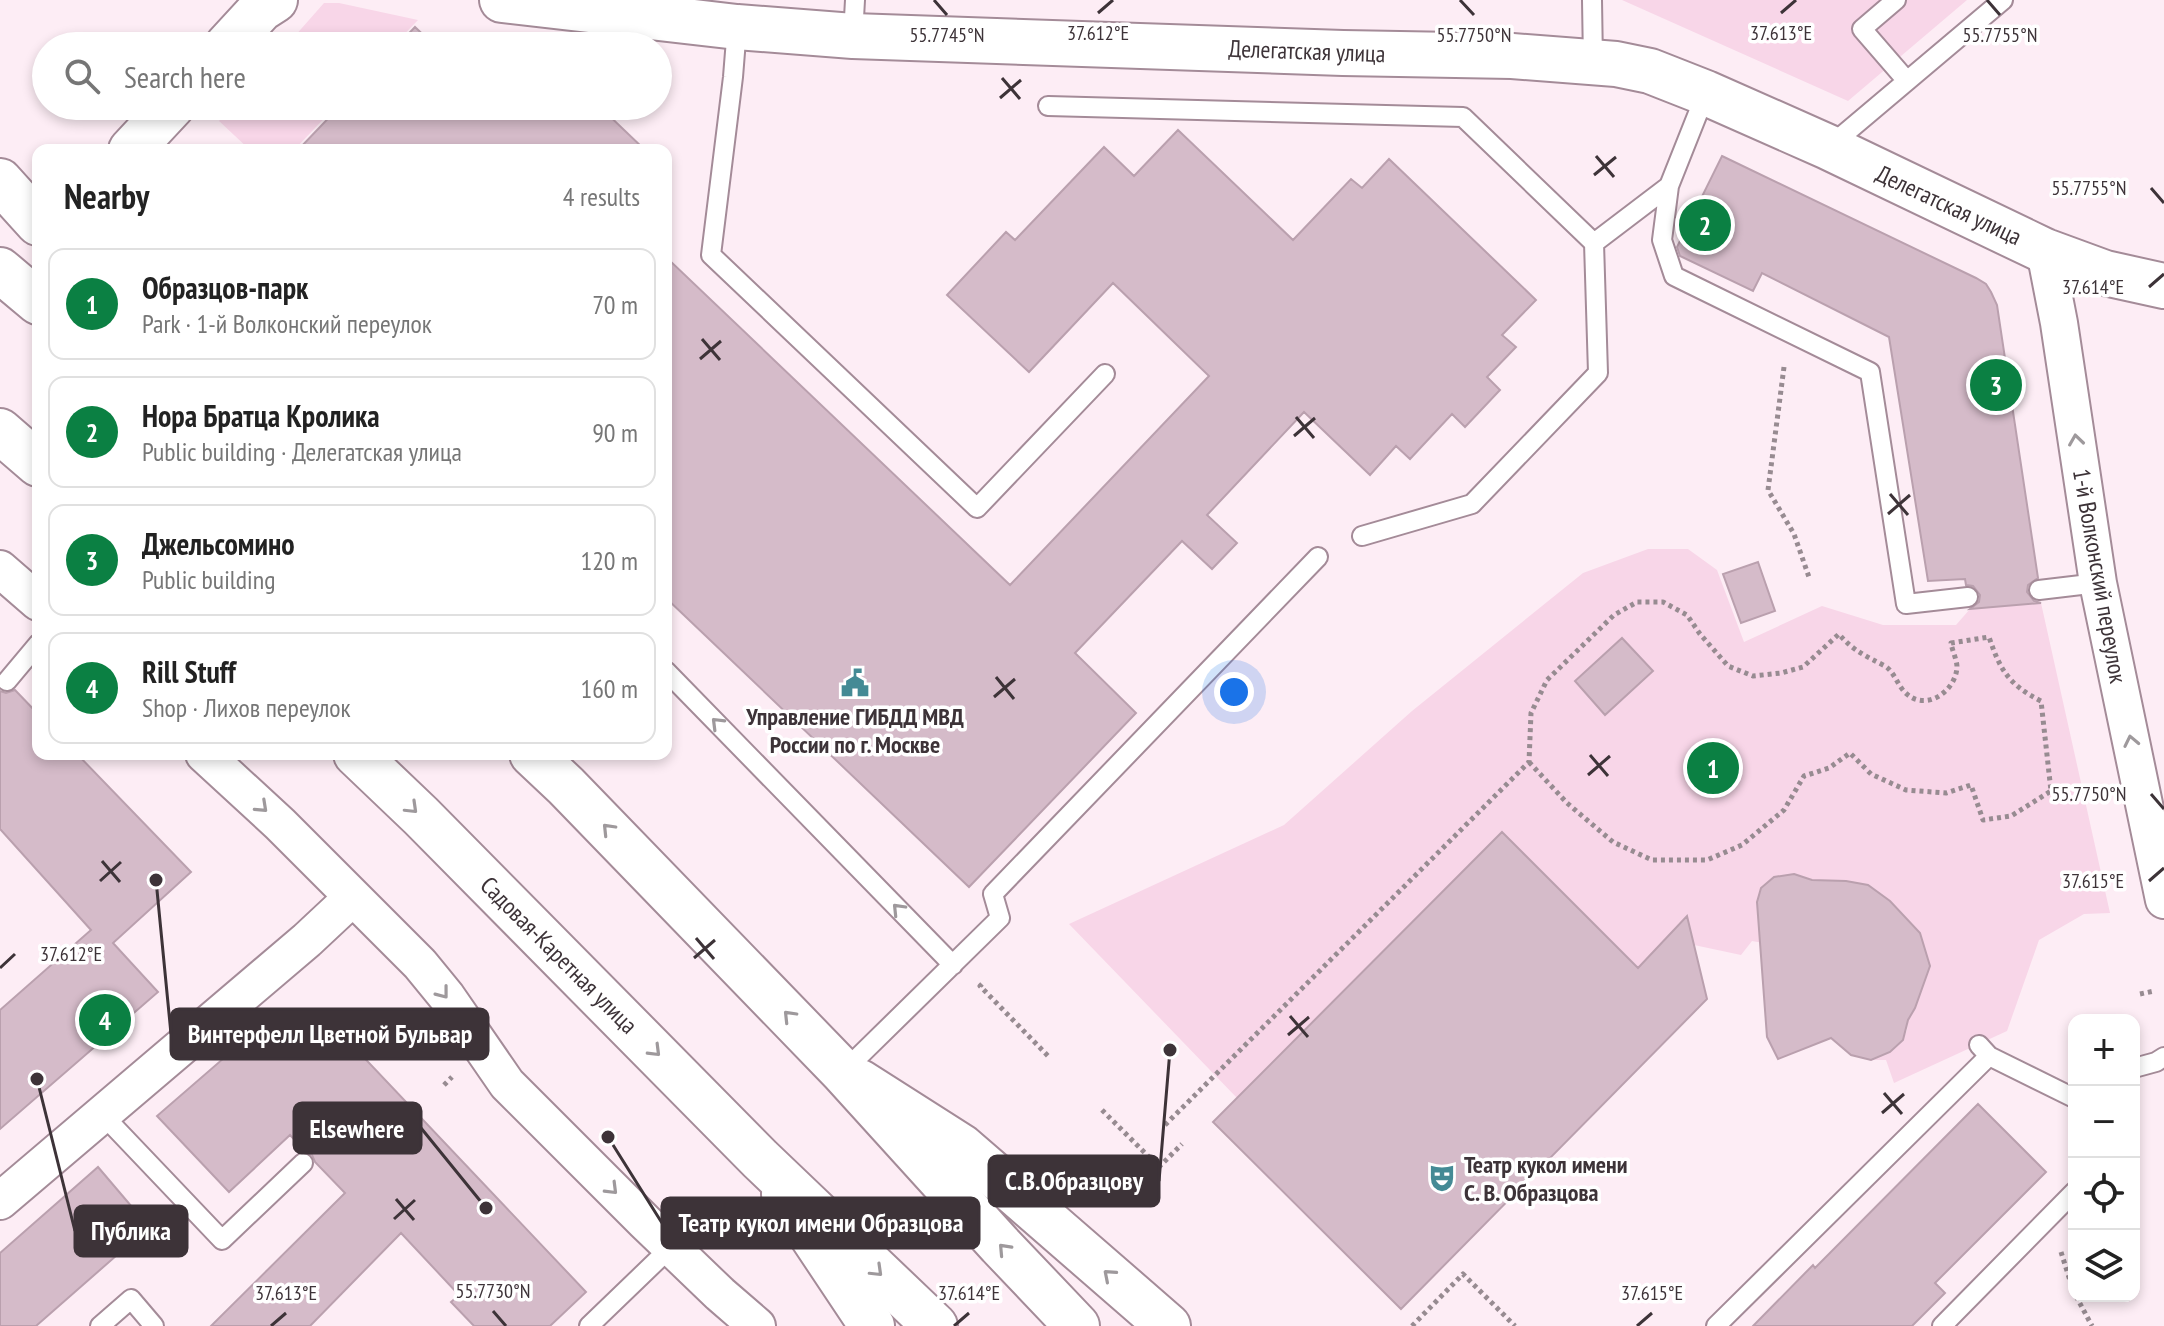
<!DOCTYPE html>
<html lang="en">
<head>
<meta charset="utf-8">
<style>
	:root { --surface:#fff; --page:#f6f6f6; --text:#222; --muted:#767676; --line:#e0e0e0; --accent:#0b8043 }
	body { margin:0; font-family:"PT Sans Narrow",sans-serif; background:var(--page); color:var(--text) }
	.controls { position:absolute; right:24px; bottom:24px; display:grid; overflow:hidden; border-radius:16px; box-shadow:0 4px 12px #0003 }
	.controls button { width:72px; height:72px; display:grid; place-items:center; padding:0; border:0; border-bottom:2px solid var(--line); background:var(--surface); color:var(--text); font:40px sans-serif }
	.you { position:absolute; left:1234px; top:692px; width:28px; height:28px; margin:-20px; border:6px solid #fff; border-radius:50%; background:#1a73e8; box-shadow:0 0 0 12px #1a73e833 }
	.badge { display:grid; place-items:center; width:52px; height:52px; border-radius:50%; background:var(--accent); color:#fff; font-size:26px; font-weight:700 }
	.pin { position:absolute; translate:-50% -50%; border:4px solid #fff; box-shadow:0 2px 8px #0006 }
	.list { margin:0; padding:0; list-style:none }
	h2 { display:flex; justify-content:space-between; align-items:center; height:104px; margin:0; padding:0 32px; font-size:34px }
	h2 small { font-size:26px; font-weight:400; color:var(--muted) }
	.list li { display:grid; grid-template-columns:52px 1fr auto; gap:24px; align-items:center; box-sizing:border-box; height:112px; margin:0 16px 16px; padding:0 16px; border:2px solid var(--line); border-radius:16px }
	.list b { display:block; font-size:30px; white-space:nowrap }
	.list p { margin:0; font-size:26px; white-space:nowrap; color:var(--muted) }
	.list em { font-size:26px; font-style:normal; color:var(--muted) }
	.icon { flex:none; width:44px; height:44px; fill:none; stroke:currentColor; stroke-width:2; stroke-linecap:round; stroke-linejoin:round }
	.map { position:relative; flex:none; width:2164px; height:1326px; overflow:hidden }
	.search { position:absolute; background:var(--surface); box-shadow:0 4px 12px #0003; left:32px; top:32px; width:640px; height:88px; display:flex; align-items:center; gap:20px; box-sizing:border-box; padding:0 28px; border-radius:44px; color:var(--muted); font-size:30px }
	.panel { position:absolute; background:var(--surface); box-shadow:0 4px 12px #0003; left:32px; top:144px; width:640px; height:616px; border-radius:16px }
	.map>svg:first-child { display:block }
	.green { fill:#f8d6e8 }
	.building { fill:#d5bbc9; stroke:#baa0ae; stroke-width:2 }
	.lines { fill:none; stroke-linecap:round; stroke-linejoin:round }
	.service-casing { stroke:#a48b98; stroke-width:22 }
	.minor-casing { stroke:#a48b98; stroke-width:40 }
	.tertiary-casing { stroke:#a48b98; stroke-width:48 }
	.secondary-casing { stroke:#a48b98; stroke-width:48 }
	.primary-casing { stroke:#a48b98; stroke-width:48 }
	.path { stroke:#978b91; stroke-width:5; stroke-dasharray:4 4; stroke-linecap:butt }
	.service { stroke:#fff; stroke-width:18 }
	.minor { stroke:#fff; stroke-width:36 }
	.tertiary { stroke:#fff; stroke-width:44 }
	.secondary { stroke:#fff; stroke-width:44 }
	.primary { stroke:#fff; stroke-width:44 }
	.oneway { stroke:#9e999c }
	.ticks { fill:none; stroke:#3d3338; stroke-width:3 }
	.labels { text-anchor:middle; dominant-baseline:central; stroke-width:7; stroke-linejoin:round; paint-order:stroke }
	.street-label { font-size:24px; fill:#3d3338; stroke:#fff }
	.poi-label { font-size:24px; font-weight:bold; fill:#3d3338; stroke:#fff }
	.ticks-label { font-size:20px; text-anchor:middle; fill:#3d3338; stroke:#fff; stroke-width:7; stroke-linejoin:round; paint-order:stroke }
	.leader { fill:none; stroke:#3d3338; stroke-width:3 }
	.callout-dot { fill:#3d3338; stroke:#fff; stroke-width:3 }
	.callout { fill:#3d3338; stroke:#3d3338; stroke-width:3 }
	.callout-label { font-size:26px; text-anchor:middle; font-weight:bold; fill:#fff }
</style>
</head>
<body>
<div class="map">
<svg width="2164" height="1326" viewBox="0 0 2164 1326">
	<rect width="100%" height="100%" fill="#fdedf5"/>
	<path class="green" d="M1622 0H1967L1848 101Z
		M324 3H339L418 20 393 46H286Z
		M232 106H336L294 150H250L219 121Z
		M1648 549H1688L1717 570 1744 642 1822 606 1883 625H1956L1970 609 2041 603 2110 913 2084 914 2039 940 2007 1031 1894 1083 1886 1060H1871L1890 1052 1903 1039 1907 1030 1908 1020 1929 966 1920 933 1890 901 1868 885 1846 881 1812 880 1794 874 1774 877 1761 888 1757 902 1774 945 1752 941 1741 955 1694 945 1690 927 1680 924 1668 936 1673 952 1638 967 1502 832 1237 1098 1069 924 1284 825 1412 711 1583 573Z"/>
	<path class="building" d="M415 27 435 46H397Z
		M340 106H599L645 150H298Z
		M1178 130 1293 240 1351 179 1362 188 1389 159 1536 300 1502 335 1516 347 1487 377 1500 390 1465 427 1452 414 1410 459 1396 446 1370 475 1304 412 1207 515 1237 543 1212 569 1182 541 1075 653 1136 713 969 887 666 598V257L1010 585 1209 376 1113 283 1029 372 947 295 1006 232 1015 240 1104 147 1134 176Z
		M1722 156 1976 278 1986 284 1991 292 1997 305 2038 578 2028 585 2027 592 2034 601 2041 603 1970 609 1979 602 1980 595 1973 586 1966 585 1965 579 1928 581 1889 337 1762 273 1753 291 1680 256 1677 247Z
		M1758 562 1775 611 1741 623 1723 574Z
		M1622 638 1653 671 1605 715 1575 681Z
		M15 690 38 714V754H77L191 872 113 943 158 992 0 1129V1010L91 930 0 829V691L6 693Z
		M1502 832 1638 968 1687 916 1707 999 1401 1309 1213 1122Z
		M1794 874 1812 880 1846 881 1868 885 1890 901 1920 933 1930 966 1915 1008 1908 1020 1903 1040 1890 1052 1871 1060 1851 1055 1831 1038 1778 1059 1767 1037 1757 902 1761 888 1774 877Z
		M318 1009 586 1292 550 1326H474L451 1302 459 1295 401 1233 310 1326H211L345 1193 315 1162 312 1155 305 1151 290 1135 229 1192 157 1116 277 1012Z
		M1978 1104 2046 1172 1935 1283 1945 1293 1912 1326H1753L1813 1265 1815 1268Z
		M98 1167 149 1227 36 1326H0V1253Z"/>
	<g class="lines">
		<defs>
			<path id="service" d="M1592 0 1593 62
				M1896 0 1862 29 1907 81
				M737 27 733 77 711 255 977 508 1105 374
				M853 36 855 0
				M1706 93 1669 186 1662 240 1674 276 1870 372 1906 604 1968 597
				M1048 106 1463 117 1594 243 1669 186
				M1830 146 2003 0
				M1362 536 1472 504 1598 373 1594 243
				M2039 590 2098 583
				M666 671 953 965
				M7 681 38 644
				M1979 1045 1989 1056 2074 1098
				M2134 1068 2156 1062 2164 1057
				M843 1072 1000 918 993 894 1318 557
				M102 1114 222 1240 303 1163
				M100 1326 131 1299 154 1326
				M589 1326 671 1247
				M1716 1326 1989 1056
				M1942 1326 2074 1192"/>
			<path id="minor" d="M2045 251 2059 323 2098 583 2164 900
				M0 569 38 602
				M204 754 280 824 420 964 447 997 507 1084 645 1222 720 1294 757 1326
				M0 1201 307 940 353 897"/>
			<path id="tertiary" d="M502 0 737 27 853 36 1343 53 1512 56 1616 64 1650 71 1706 93 1828 147 2045 251 2105 273 2164 286
				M227 46 261 9 275 0
				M131 150 172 106"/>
			<path id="secondary" d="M860 1082 962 1147 1168 1326
				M784 1194 872 1326"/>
			<path id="primary" d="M0 181 38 223
				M0 270 38 302
				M0 431 38 464
				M356 754 421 816 760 1159 935 1326
				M532 754 566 786 843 1072 1000 1245 1077 1326"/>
		</defs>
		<use href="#service" class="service-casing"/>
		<use href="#minor" class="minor-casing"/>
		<use href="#tertiary" class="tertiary-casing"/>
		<use href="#secondary" class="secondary-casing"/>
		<use href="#primary" class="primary-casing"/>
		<path class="path" d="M1784 367 1768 490 1794 534 1810 580
			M982 984 980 986 1049 1057
			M2140 994 2154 991
			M444 1085 452 1077
			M1102 1110 1159 1167 1182 1144
			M1165 1125 1529 762 1531 713 1547 680 1614 615 1637 602H1663L1687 615 1700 634 1728 666 1753 676 1781 673 1803 667 1839 634C1853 651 1866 656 1885 666 1895 672 1898 688 1908 695 1928 711 1956 690 1957 667 1957 660 1952 650 1951 643L1989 637C2000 670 2009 685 2041 701L2051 791 2011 816 1983 820 1971 785 1946 793 1906 790 1871 774 1850 753 1829 768 1804 776 1784 810 1742 845 1707 860H1652L1613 842 1567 803 1529 762
			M2061 1252 2074 1293
			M2076 1296 2092 1326
			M1412 1326 1463 1274 1515 1326"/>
		<use href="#service" class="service"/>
		<use href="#minor" class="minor"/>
		<use href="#tertiary" class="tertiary"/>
		<use href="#secondary" class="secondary"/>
		<use href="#primary" class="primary"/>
	</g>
	<defs><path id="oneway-chevron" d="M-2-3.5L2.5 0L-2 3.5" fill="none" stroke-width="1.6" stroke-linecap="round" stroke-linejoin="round" transform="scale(2)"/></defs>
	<g class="oneway">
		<use href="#oneway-chevron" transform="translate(2076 440) rotate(-98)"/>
		<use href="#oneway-chevron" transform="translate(717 723) rotate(-135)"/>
		<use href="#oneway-chevron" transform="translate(2131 741) rotate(-102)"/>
		<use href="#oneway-chevron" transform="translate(262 807) rotate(43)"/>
		<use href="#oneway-chevron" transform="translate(412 808) rotate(44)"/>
		<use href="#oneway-chevron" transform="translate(608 829) rotate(-134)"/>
		<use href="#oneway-chevron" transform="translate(898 909) rotate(-134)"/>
		<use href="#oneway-chevron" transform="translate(443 993) rotate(52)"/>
		<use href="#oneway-chevron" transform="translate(789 1016) rotate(-134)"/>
		<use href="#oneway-chevron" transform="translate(655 1051) rotate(45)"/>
		<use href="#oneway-chevron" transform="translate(612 1189) rotate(45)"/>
		<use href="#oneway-chevron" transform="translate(1004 1249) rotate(-133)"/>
		<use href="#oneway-chevron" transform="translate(877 1271) rotate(44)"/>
		<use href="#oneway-chevron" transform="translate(1109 1275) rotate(-139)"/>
	</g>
	<path class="ticks" d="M934 0 947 15M1460 0 1474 15M1987 0 2000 15M1098 13 1113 0M1781 13 1796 0M1002 78 1020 99M1000 98 1021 80M1596 156 1614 177M1594 175 1616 157M2151 188 2164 203M2149 287 2164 274M702 339 720 360M700 359 721 341M1296 417 1314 438M1294 436 1315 418M1890 494 1908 515M1888 514 1910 495M996 677 1014 699M994 697 1015 679M1590 755 1608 776M1588 775 1610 756M2151 794 2164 809M102 861 120 882M100 881 121 862M2149 881 2164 868M696 938 714 959M694 958 715 940M0 968 15 954M1290 1016 1308 1037M1288 1035 1309 1017M1884 1093 1902 1114M1882 1113 1904 1094M396 1199 414 1220M394 1219 415 1200M493 1311 506 1326M271 1326 286 1313M954 1326 969 1313M1637 1326 1652 1313"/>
	<defs>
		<symbol id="civic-bare" viewBox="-9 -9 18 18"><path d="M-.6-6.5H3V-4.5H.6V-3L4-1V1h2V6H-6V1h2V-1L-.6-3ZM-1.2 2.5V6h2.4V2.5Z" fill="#448a95" stroke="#fff" stroke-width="2.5" paint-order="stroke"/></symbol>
		<symbol id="theatre-bare" viewBox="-9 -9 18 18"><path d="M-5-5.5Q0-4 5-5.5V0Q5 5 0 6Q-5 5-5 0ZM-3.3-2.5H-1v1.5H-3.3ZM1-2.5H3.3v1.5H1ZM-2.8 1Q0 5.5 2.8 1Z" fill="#448a95" stroke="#fff" stroke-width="2.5" paint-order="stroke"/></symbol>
	</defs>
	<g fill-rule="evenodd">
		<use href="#civic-bare" x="835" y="663" width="40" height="40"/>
		<use href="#theatre-bare" x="1422" y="1158" width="40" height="40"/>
	</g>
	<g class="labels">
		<g class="street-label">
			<text transform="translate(1307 51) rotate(2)">Делегатская улица</text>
			<text transform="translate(1949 205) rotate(25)">Делегатская улица</text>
			<text transform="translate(2100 576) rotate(80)">1-й Волконский переулок</text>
			<text transform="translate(559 955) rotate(45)">Садовая-Каретная улица</text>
		</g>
		<g class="poi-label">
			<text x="855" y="716">Управление ГИБДД МВД<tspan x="855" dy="28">России по г. Москве</tspan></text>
			<text x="1464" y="1164" text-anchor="start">Театр кукол имени<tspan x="1464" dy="28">С. В. Образцова</tspan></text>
		</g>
	</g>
	<g class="ticks-label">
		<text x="1098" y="40">37.612°E</text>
		<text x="1781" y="40">37.613°E</text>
		<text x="2000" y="42">55.7755°N</text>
		<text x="947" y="42">55.7745°N</text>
		<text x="1474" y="42">55.7750°N</text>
		<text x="2089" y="195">55.7755°N</text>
		<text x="2093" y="294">37.614°E</text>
		<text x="2089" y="801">55.7750°N</text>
		<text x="2093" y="888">37.615°E</text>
		<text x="71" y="961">37.612°E</text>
		<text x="493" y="1298">55.7730°N</text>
		<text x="286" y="1300">37.613°E</text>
		<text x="969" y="1300">37.614°E</text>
		<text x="1652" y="1300">37.615°E</text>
	</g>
	<path class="leader" d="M156 880L171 1034M486 1208L421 1128M1170 1050L1159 1181M608 1137L662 1223M37 1079L75 1231"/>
	<g class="callout-dot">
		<circle cx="156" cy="880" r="8"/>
		<circle cx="486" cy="1208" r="8"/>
		<circle cx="1170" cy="1050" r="8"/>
		<circle cx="608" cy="1137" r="8"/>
		<circle cx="37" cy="1079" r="8"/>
	</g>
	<g class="callout">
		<rect x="171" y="1009" width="317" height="50" rx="8"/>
		<rect x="294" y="1103" width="127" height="50" rx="8"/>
		<rect x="989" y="1156" width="170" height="50" rx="8"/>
		<rect x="662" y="1198" width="317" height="50" rx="8"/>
		<rect x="75" y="1206" width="112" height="50" rx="8"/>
	</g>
	<g class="callout-label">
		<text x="330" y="1043">Винтерфелл Цветной Бульвар</text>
		<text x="357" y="1138">Elsewhere</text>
		<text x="1074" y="1190">С.В.Образцову</text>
		<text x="821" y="1232">Театр кукол имени Образцова</text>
		<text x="131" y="1240">Публика</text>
	</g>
</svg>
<div class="controls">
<button>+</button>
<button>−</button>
<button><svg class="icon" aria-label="locate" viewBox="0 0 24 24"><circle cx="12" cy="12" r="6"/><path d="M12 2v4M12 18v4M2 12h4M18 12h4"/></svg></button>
<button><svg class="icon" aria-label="layers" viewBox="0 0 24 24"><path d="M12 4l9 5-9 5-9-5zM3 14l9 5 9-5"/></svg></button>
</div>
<div class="you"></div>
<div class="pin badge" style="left:1713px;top:768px">1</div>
<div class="pin badge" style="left:1705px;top:225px">2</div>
<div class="pin badge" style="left:1996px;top:385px">3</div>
<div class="pin badge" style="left:105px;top:1020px">4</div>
<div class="search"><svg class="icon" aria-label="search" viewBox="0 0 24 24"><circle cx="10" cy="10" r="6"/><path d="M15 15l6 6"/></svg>Search here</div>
<section class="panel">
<h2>Nearby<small>4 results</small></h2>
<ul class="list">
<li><span class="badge">1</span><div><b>Образцов-парк</b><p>Park · 1-й Волконский переулок</p></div><em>70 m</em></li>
<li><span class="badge">2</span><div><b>Нора Братца Кролика</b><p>Public building · Делегатская улица</p></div><em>90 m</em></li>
<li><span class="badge">3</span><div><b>Джельсомино</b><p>Public building</p></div><em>120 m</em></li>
<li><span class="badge">4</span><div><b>Rill Stuff</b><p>Shop · Лихов переулок</p></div><em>160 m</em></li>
</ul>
</section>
</div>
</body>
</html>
